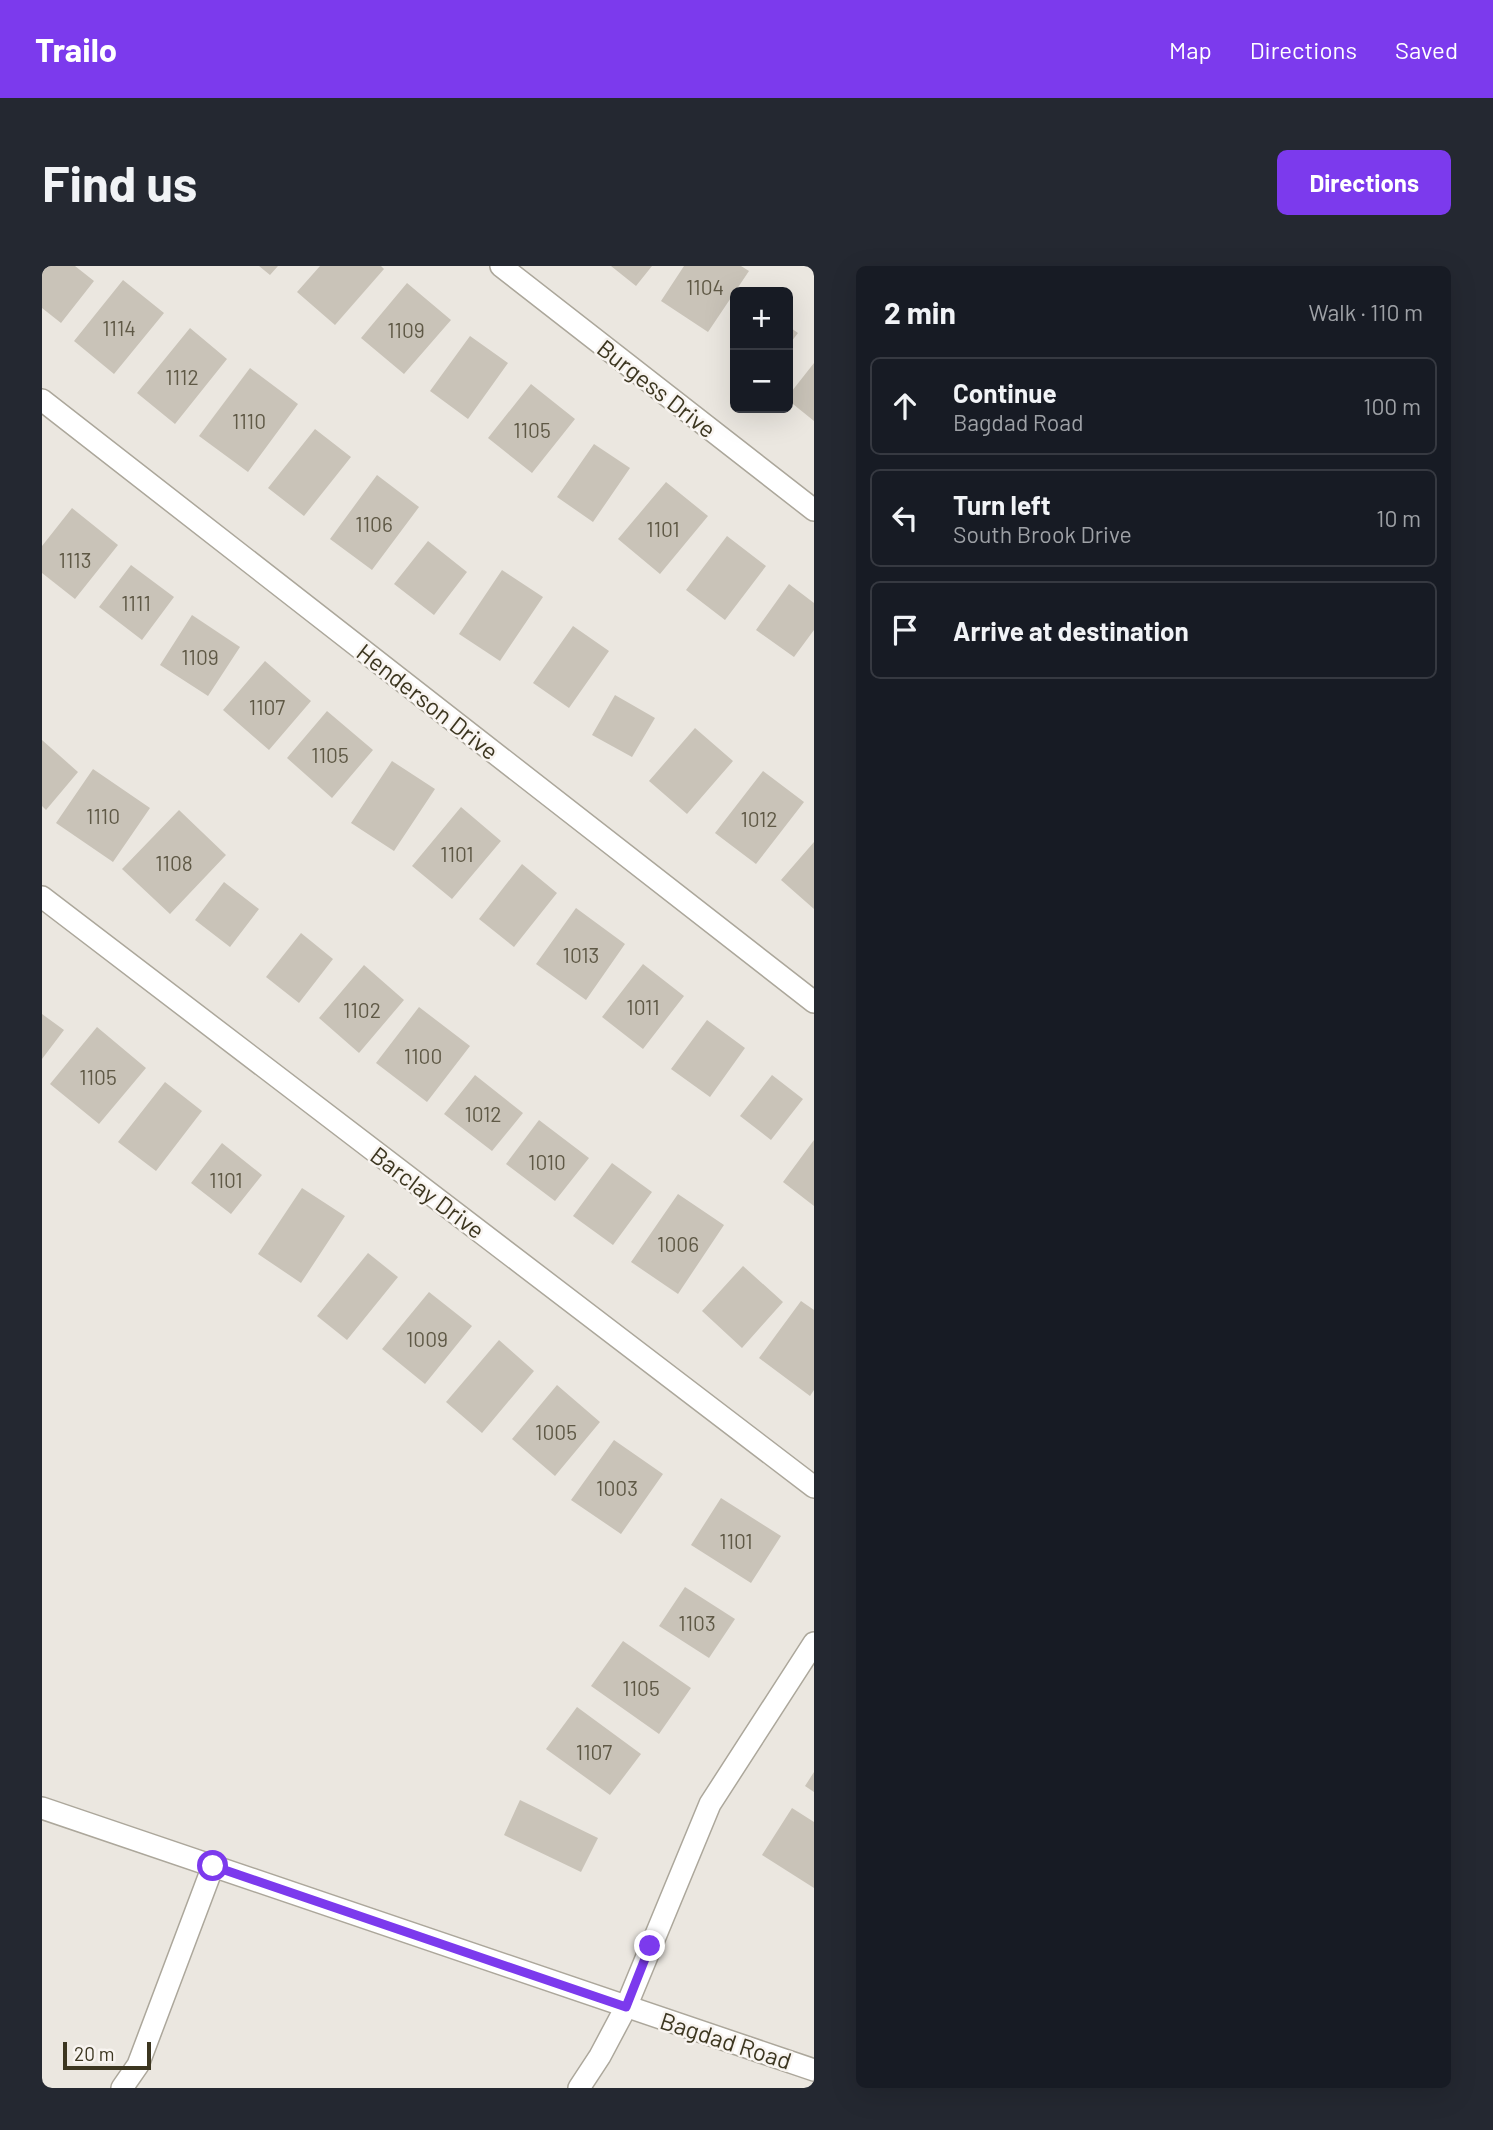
<!DOCTYPE html>
<html lang="en">
<head>
<meta charset="utf-8">
<style>
	:root { --surface:#171b24; --page:#242831; --text:#f1f3f6; --muted:#9ea1a6; --line:#363941; --accent:#7c3aed }
	body { margin:0; font-family:Barlow,sans-serif; background:var(--page); color:var(--text) }
	.controls { position:absolute; right:21px; top:21px; display:grid; overflow:hidden; border-radius:10px; box-shadow:0 7px 28px #0002 }
	.controls button { width:63px; height:63px; display:grid; place-items:center; padding:0; border:0; border-bottom:2px solid var(--line); background:var(--surface); color:var(--text); font:35px sans-serif }
	.scale { position:absolute; left:21px; bottom:18px; width:88px; box-sizing:border-box; padding-left:7px; border:4px solid #3c3620; border-top:0; font-size:19px; line-height:24px; white-space:nowrap; color:#3c3620; -webkit-text-stroke:5px #f8f4f0; paint-order:stroke }
	.stop { position:absolute; width:21px; height:21px; margin:-16px; border:5px solid #7c3aed; border-radius:50%; background:#fff }
	.stop.end { background:#7c3aed; border-color:#fff; box-shadow:0 2px 7px #0008 }
	.list { margin:0; padding:0; list-style:none }
	h2 { display:flex; justify-content:space-between; align-items:center; height:91px; margin:0; padding:0 28px; font-size:30px }
	h2 small { font-size:23px; font-weight:400; color:var(--muted) }
	.list li { display:grid; grid-template-columns:46px 1fr auto; gap:21px; align-items:center; box-sizing:border-box; height:98px; margin:0 14px 14px; padding:0 14px; border:2px solid var(--line); border-radius:10px }
	.list b { display:block; font-size:26px; white-space:nowrap }
	.list p { margin:0; font-size:23px; white-space:nowrap; color:var(--muted) }
	.list em { font-size:23px; font-style:normal; color:var(--muted) }
	.icon { flex:none; width:38px; height:38px; fill:none; stroke:currentColor; stroke-width:2; stroke-linecap:round; stroke-linejoin:round }
	.map { position:relative; flex:none; width:772px; height:1822px; overflow:hidden; border-radius:10px }
	header { display:flex; align-items:center; gap:42px; box-sizing:border-box; height:98px; padding:0 35px; background:var(--accent); color:#fff }
	header strong { font-size:33px }
	nav { display:flex; gap:38px; margin-inline-start:auto; font-size:24px }
	.intro { display:flex; align-items:center; justify-content:space-between; box-sizing:border-box; height:168px; padding:0 42px }
	h1 { margin:0; font-size:49px }
	.button { padding:18px 32px; border-radius:10px; background:var(--accent); color:#fff; font-size:24px; font-weight:700 }
	main { display:flex; gap:42px; padding:0 42px }
	aside { flex:1; background:var(--surface); border-radius:10px; box-shadow:0 7px 28px #0002 }
	.map>svg:first-child { display:block }
	.building { fill:#c9c3b8 }
	.lines { fill:none; stroke-linecap:round; stroke-linejoin:round }
	.minor-casing { stroke:#aca79b; stroke-width:24 }
	.tertiary-casing { stroke:#aca79b; stroke-width:24 }
	.minor { stroke:#fff; stroke-width:21 }
	.tertiary { stroke:#fff; stroke-width:21 }
	.route { stroke:#7c3aed; stroke-width:9 }
	.labels { text-anchor:middle; dominant-baseline:central; stroke-width:5; stroke-linejoin:round; paint-order:stroke }
	.number-label { font-size:21px; fill:#5f5946 }
	.street-label { font-size:24px; fill:#3c3620; stroke:#f8f4f0 }
</style>
</head>
<body>
<header>
<strong>Trailo</strong>
<nav><a>Map</a><a>Directions</a><a>Saved</a></nav>
</header>
<div class="intro"><h1>Find us</h1><a class="button">Directions</a></div>
<main>
<div class="map">
<svg width="772" height="1822" viewBox="0 0 772 1822">
	<rect width="100%" height="100%" fill="#ebe7e0"/>
	<path class="building" d="M0 0H33L52 15 19 57 0 42Z
		M217 0H236L228 9Z
		M278 0H339L342 3 293 59 255 26Z
		M569 0H610L594 20Z
		M642 0H699L707 5 666 66 619 35Z
		M81 14 122 47 72 108 32 75Z
		M365 17 409 54 362 108 319 72Z
		M746 60 756 67 746 80Z
		M148 62 185 93 133 158 95 127Z
		M428 70 466 97 426 153 388 125Z
		M772 97V155L746 134V130Z
		M208 102 256 138 206 206 157 170Z
		M489 118 533 153 490 207 446 172Z
		M273 163 309 191 262 250 226 222Z
		M552 178 588 202 551 256 515 231Z
		M335 209 377 241 330 304 288 273Z
		M624 216 666 250 618 308 576 273Z
		M30 242 76 279 33 333 0 307V280Z
		M685 270 724 300 683 354 644 324Z
		M386 275 425 306 392 349 352 318Z
		M89 299 132 331 100 374 57 341Z
		M460 304 501 331 458 395 417 368Z
		M747 318 772 337V364L752 391 714 364Z
		M150 349 198 381 166 430 118 399Z
		M531 360 567 385 527 442 491 417Z
		M223 395 269 435 227 484 181 444Z
		M573 429 613 452 590 491 550 469Z
		M285 445 331 484 290 532 245 492Z
		M653 462 691 495 645 548 607 515Z
		M0 474 36 506 4 544 0 540Z
		M350 495 393 523 352 585 309 557Z
		M51 503 108 542 71 596 14 557Z
		M721 505 762 536 714 598 673 567Z
		M419 541 459 575 410 633 370 600Z
		M137 544 184 589 128 648 80 603Z
		M772 576V643L739 614Z
		M480 598 515 627 472 681 437 653Z
		M182 616 217 643 188 681 153 654Z
		M534 642 583 678 544 734 494 698Z
		M259 667 291 693 257 737 224 711Z
		M601 698 642 730 601 783 560 751Z
		M322 699 362 734 317 787 277 752Z
		M377 741 428 780 385 836 334 797Z
		M0 748 22 764 0 793Z
		M665 754 703 782 668 831 629 803Z
		M55 761 104 802 57 858 8 818Z
		M433 809 481 847 450 885 402 848Z
		M730 809 761 833 729 874 698 850Z
		M123 816 160 845 114 905 76 876Z
		M497 854 547 892 513 935 464 898Z
		M772 874V940L741 916Z
		M180 877 220 909 189 948 149 917Z
		M570 897 610 926 571 979 531 950Z
		M260 922 303 950 259 1017 216 988Z
		M636 928 682 959 636 1028 589 996Z
		M326 987 356 1011 305 1074 275 1050Z
		M701 1000 741 1036 700 1082 660 1045Z
		M387 1026 430 1060 383 1118 340 1083Z
		M759 1035 772 1044V1124L768 1130 717 1092Z
		M457 1074 492 1105 440 1167 404 1136Z
		M515 1119 558 1156 513 1210 470 1173Z
		M572 1174 621 1208 579 1268 529 1234Z
		M679 1232 739 1270 709 1317 649 1279Z
		M643 1321 693 1353 667 1392 617 1360Z
		M581 1375 649 1422 617 1468 549 1420Z
		M535 1441 599 1488 568 1529 504 1483Z
		M772 1506V1526L763 1520Z
		M478 1534 556 1572 539 1606 462 1569Z
		M750 1542 772 1556V1622L720 1589Z"/>
	<g class="lines">
		<defs>
			<path id="minor" d="M459 0 772 244
				M0 134 772 736
				M0 631 772 1221
				M80 1822 96 1799 171 1600
				M537 1822 558 1790 584 1741 668 1538 772 1377"/>
			<path id="tertiary" d="M0 1542 772 1804"/>
		</defs>
		<use href="#minor" class="minor-casing"/>
		<use href="#tertiary" class="tertiary-casing"/>
		<use href="#minor" class="minor"/>
		<use href="#tertiary" class="tertiary"/>
	</g>
	<g class="lines">
		<path class="route" d="M171 1600 584 1741 608 1680"/>
	</g>
	<g class="labels">
		<g class="number-label">
			<text x="663" y="20">1104</text>
			<text x="77" y="61">1114</text>
			<text x="364" y="63">1109</text>
			<text x="140" y="110">1112</text>
			<text x="207" y="154">1110</text>
			<text x="490" y="163">1105</text>
			<text x="332" y="257">1106</text>
			<text x="621" y="262">1101</text>
			<text x="33" y="293">1113</text>
			<text x="94" y="336">1111</text>
			<text x="158" y="390">1109</text>
			<text x="225" y="440">1107</text>
			<text x="288" y="488">1105</text>
			<text x="61" y="549">1110</text>
			<text x="717" y="552">1012</text>
			<text x="415" y="587">1101</text>
			<text x="132" y="596">1108</text>
			<text x="539" y="688">1013</text>
			<text x="601" y="740">1011</text>
			<text x="320" y="743">1102</text>
			<text x="381" y="789">1100</text>
			<text x="56" y="810">1105</text>
			<text x="441" y="847">1012</text>
			<text x="505" y="895">1010</text>
			<text x="184" y="913">1101</text>
			<text x="636" y="977">1006</text>
			<text x="385" y="1072">1009</text>
			<text x="514" y="1165">1005</text>
			<text x="575" y="1221">1003</text>
			<text x="694" y="1274">1101</text>
			<text x="655" y="1356">1103</text>
			<text x="599" y="1421">1105</text>
			<text x="552" y="1485">1107</text>
		</g>
		<g class="street-label">
			<text transform="translate(615 122) rotate(38)">Burgess Drive</text>
			<text transform="translate(386 435) rotate(38)">Henderson Drive</text>
			<text transform="translate(386 926) rotate(37)">Barclay Drive</text>
			<text transform="translate(684 1774) rotate(18)">Bagdad Road</text>
		</g>
	</g>
</svg>
<div class="controls">
<button>+</button>
<button>−</button>
</div>
<div class="scale">20 m</div>
<div class="stop" style="left:171px;top:1600px"></div>
<div class="stop end" style="left:608px;top:1680px"></div>
</div>
<aside>
<h2>2 min<small>Walk · 110 m</small></h2>
<ul class="list">
<li><svg class="icon" aria-label="ahead" viewBox="0 0 24 24"><path d="M12 20V5M6 11l6-6 6 6"/></svg><div><b>Continue</b><p>Bagdad Road</p></div><em>100 m</em></li>
<li><svg class="icon" aria-label="left" viewBox="0 0 24 24"><path d="M17 20v-9H6M10 6l-5 5 5 5"/></svg><div><b>Turn left</b><p>South Brook Drive</p></div><em>10 m</em></li>
<li><svg class="icon" aria-label="arrive" viewBox="0 0 24 24"><path d="M6 21V4h12l-3 4 3 4H6"/></svg><div><b>Arrive at destination</b></div></li>
</ul>
</aside>
</main>
</body>
</html>
